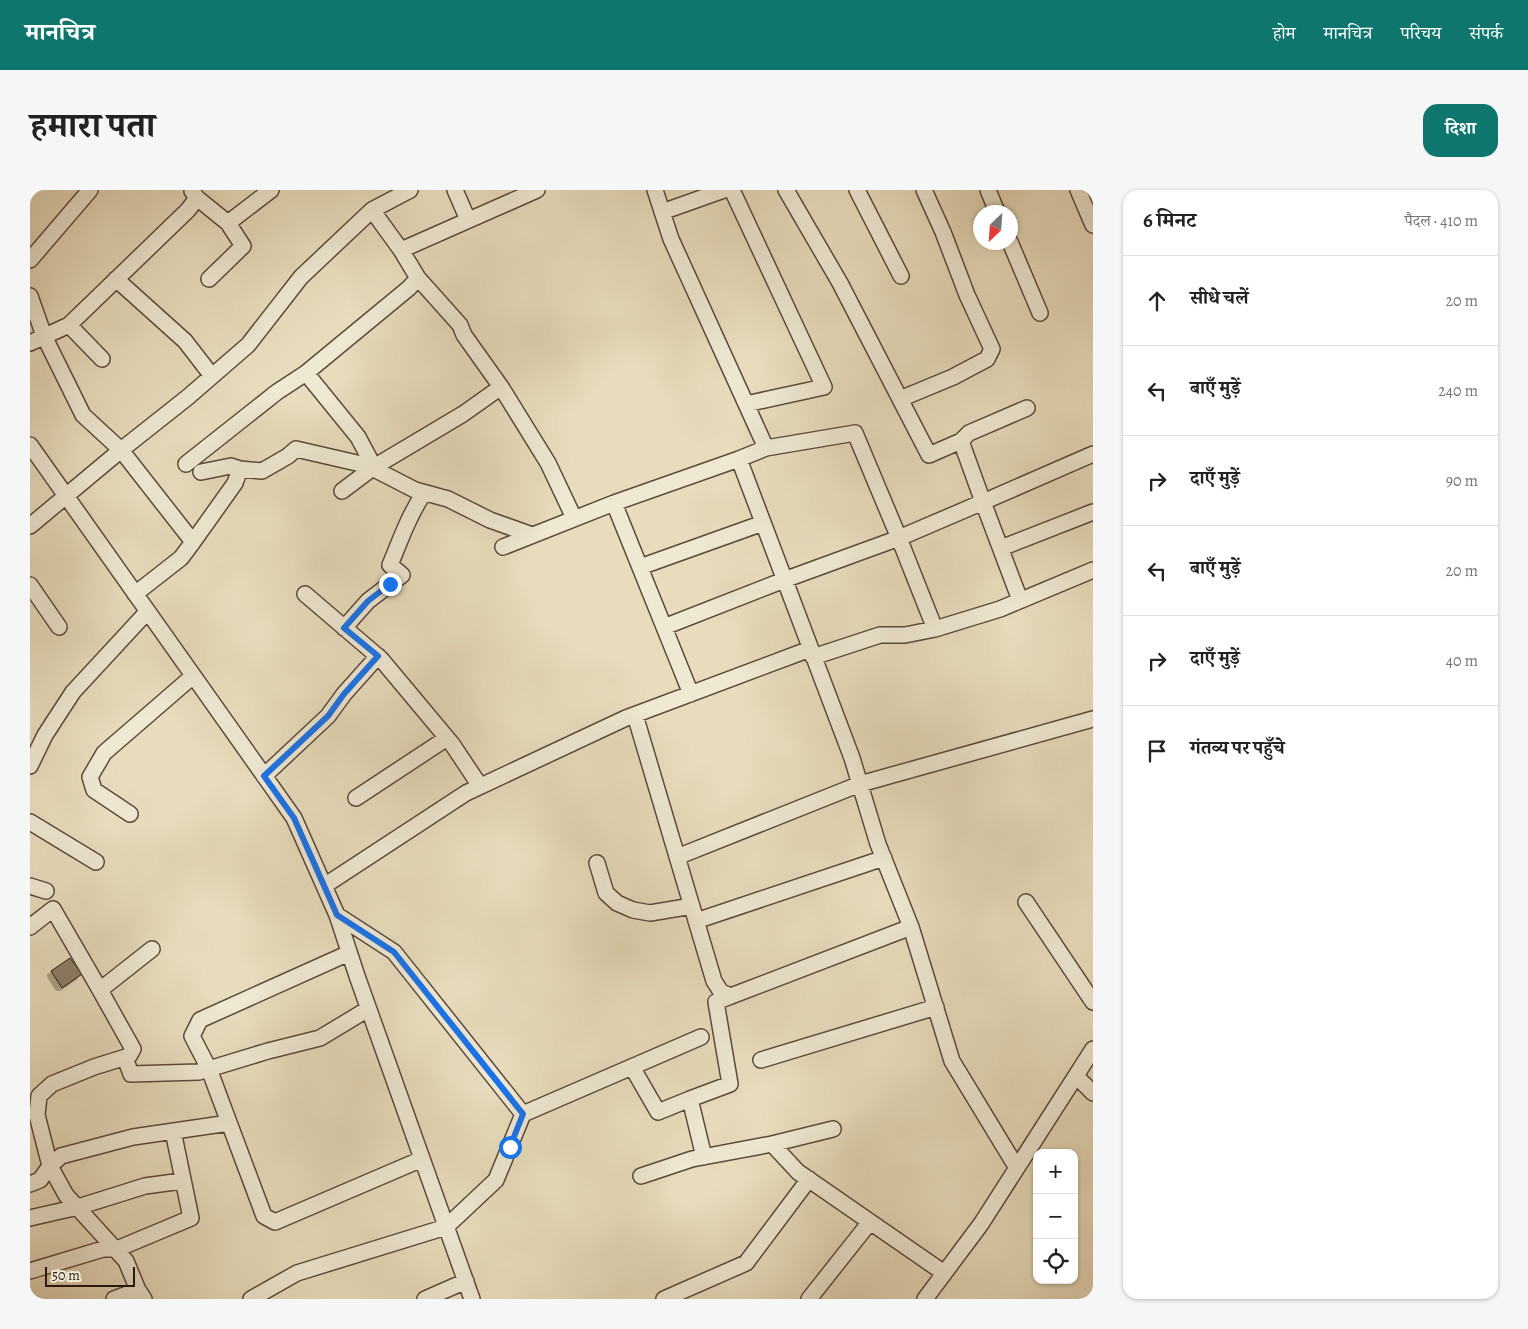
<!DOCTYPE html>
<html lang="hi">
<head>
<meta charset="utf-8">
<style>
	:root { --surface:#fff; --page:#f6f6f6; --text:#222; --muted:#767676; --line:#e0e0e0; --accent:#0f766e }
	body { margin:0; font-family:Alegreya,"Noto Serif Devanagari",serif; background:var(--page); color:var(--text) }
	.controls { position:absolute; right:15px; bottom:15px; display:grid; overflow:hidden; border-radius:10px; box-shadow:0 1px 4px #0004 }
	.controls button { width:45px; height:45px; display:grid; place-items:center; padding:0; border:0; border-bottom:1px solid var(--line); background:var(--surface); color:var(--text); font:25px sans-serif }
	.compass { position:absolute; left:943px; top:15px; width:45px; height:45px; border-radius:50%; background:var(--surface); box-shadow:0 1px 4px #0004; rotate:205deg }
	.scale { position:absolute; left:15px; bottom:12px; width:90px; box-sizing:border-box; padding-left:5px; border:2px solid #2c1a11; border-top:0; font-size:14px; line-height:18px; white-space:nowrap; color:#2c1a11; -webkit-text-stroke:4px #efe8d3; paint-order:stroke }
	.stop { position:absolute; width:15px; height:15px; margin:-11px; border:4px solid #1a73e8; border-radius:50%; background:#fff }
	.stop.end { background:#1a73e8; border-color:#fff; box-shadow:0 1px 5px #0008 }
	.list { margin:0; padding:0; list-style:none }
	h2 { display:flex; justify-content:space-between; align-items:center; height:65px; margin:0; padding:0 20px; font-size:21px }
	h2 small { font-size:16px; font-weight:400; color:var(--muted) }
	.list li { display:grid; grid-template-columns:32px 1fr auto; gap:15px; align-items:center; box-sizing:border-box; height:90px; padding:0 20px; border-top:1px solid var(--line) }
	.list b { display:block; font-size:19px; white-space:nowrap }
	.list em { font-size:16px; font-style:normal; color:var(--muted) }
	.icon { flex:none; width:28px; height:28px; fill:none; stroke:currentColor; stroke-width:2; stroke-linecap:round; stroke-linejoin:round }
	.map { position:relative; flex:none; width:1063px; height:1109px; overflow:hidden; border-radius:15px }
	header { display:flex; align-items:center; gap:30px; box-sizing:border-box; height:70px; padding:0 25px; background:var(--accent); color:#fff }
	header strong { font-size:24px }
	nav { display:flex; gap:28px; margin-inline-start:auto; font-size:18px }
	.intro { display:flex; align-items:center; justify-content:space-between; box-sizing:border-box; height:120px; padding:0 30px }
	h1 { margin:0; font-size:35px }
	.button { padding:12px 22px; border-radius:15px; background:var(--accent); color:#fff; font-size:18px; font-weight:700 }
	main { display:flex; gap:30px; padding:0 30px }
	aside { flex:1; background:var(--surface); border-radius:15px; box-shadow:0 1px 4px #0004 }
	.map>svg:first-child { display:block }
	.building { fill:#8d7f6a; stroke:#2c1a11; filter:url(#shadow) }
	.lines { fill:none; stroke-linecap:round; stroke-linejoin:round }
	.minor-casing { stroke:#5b4a3c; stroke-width:18 }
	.minor { stroke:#efe8d3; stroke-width:15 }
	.route { stroke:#1a73e8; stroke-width:6 }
</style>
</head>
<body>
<header>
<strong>मानचित्र</strong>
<nav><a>होम</a><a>मानचित्र</a><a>परिचय</a><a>संपर्क</a></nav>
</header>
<div class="intro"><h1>हमारा पता</h1><a class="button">दिशा</a></div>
<main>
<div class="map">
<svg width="1063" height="1109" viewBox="0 0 1063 1109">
	<defs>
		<filter id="shadow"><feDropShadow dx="-4.5" dy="4.5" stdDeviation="0" flood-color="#0004"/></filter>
	</defs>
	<rect width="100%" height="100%" fill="#e7dcbc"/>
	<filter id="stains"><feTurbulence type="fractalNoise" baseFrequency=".004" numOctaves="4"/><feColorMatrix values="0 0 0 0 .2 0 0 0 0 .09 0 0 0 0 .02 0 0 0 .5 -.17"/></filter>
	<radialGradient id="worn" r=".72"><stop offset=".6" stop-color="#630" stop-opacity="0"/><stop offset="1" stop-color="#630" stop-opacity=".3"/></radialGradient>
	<path class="building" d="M40 768 52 784 32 798 21 781Z"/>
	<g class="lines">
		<defs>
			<path id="minor" d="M425 0 438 30
				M625 0 641 49 736 258 709 269 822 568 848 654 881 737 922 871 987 978
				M702 0 794 197 716 214
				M827 0 871 86
				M958 0 967 22
				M1048 0 1063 35
				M162 1 167 8 198 33 213 56 179 89
				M342 20 380 0
				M632 22 694 0
				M198 33 241 0
				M980 52 1010 123
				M371 60 388 88 430 135 434 145 471 197 518 273 544 328
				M0 70 60 0
				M86 89 155 151 182 186
				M0 106 14 146 53 225 91 260 163 352
				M39 135 72 169
				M0 153 39 135 158 20 167 8
				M276 183 328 247 344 277 348 281 385 300 418 309 460 330 502 345
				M870 209 923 187 957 169 962 159 937 105 913 42 894 0
				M931 251 939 243 997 218
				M0 255 264 628 307 725 327 786 442 1109
				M736 258 825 243 869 348 905 439
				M156 274 247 202 276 183 379 98 388 88
				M171 282 201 276 210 279 232 281 258 266 266 259 344 277
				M312 301 344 277 433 224 471 197
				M584 313 661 504
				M0 336 91 260 158 207 218 155 271 87 342 20 371 60 507 0
				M473 357 584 313 709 269
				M971 358 1063 322
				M610 377 733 333
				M0 395 29 437
				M987 402 953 312 1063 264
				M105 404 151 368 163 352 205 293 210 279
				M275 404 351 469 422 554 450 596
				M634 437 754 390 869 348 953 312 931 251 899 265 810 93 756 0
				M314 438 338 411 372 385 360 375C370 351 379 325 394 303
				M783 467 850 445H875L905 439 970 419 1063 380
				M605 525 684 791 691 802 701 806 881 737
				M0 576 15 545 43 502 117 422
				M234 586 298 526 314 504 348 466
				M326 608 417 548
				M100 624 64 600 60 587 74 563 163 486
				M0 632 66 672
				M647 667 830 594 1063 529
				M567 673 576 703 587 713 603 720 620 723 662 716
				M0 696 16 701
				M294 696 436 603 596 528 780 459
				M996 712 1063 812
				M307 725 364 762 493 924
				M666 731 854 668
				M0 737 23 719 70 800 122 759
				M319 763 170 830 162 846 179 879 234 1026 245 1032 392 969
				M70 800 103 859 99 866 64 877 22 894 9 906 7 925 20 976 36 1005 96 1071 108 1100 114 1109
				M95 868 101 884 169 882 238 861 290 848 338 819
				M731 870 906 817
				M602 877 628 922 660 909
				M1046 886 1063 903
				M742 954 803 939
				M674 967 660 909 700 894 686 812 701 806
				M611 986 662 969 742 954 768 982 914 1083
				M0 994 10 990 20 976 31 966 103 947 199 933
				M0 1028 48 1017 115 996 152 991
				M0 1081 73 1059H87L161 1028 143 941
				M84 1109 108 1100
				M221 1109 267 1083 416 1037 466 990 493 924 671 847
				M395 1109 436 1091
				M634 1109 716 1073 779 989
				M779 1109 840 1032
				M895 1109 951 1034 1063 859"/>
		</defs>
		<use href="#minor" class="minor-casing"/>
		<use href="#minor" class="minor"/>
	</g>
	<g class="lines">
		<path class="route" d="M360 394 338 411 314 438 348 466 314 504 298 526 234 586 264 628 307 725 364 762 493 924 480 957"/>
	</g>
	<rect width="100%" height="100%" filter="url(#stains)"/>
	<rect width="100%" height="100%" fill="url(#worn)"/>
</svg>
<div class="controls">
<button>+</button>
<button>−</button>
<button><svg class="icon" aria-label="locate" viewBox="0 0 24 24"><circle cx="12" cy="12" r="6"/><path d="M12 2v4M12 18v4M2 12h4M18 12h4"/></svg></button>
</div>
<svg class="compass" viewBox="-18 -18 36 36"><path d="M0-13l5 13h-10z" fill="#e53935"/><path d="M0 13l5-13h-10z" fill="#767676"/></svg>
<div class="scale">50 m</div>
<div class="stop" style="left:480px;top:957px"></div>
<div class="stop end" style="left:360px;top:394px"></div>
</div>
<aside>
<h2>6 मिनट<small>पैदल · 410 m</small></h2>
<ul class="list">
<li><svg class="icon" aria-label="ahead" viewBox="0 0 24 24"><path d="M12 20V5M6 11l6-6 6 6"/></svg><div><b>सीधे चलें</b></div><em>20 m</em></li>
<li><svg class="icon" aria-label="left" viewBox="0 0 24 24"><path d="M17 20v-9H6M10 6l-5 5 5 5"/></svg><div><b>बाएँ मुड़ें</b></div><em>240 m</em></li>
<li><svg class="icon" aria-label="right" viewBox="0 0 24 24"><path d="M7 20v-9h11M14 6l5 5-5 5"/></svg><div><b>दाएँ मुड़ें</b></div><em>90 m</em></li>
<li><svg class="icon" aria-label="left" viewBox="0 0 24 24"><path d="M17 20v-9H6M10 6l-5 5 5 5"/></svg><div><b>बाएँ मुड़ें</b></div><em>20 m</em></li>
<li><svg class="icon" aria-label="right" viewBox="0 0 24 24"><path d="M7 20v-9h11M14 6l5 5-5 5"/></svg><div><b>दाएँ मुड़ें</b></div><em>40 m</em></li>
<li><svg class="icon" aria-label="arrive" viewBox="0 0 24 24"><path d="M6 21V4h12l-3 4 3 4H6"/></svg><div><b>गंतव्य पर पहुँचे</b></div></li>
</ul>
</aside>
</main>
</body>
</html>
